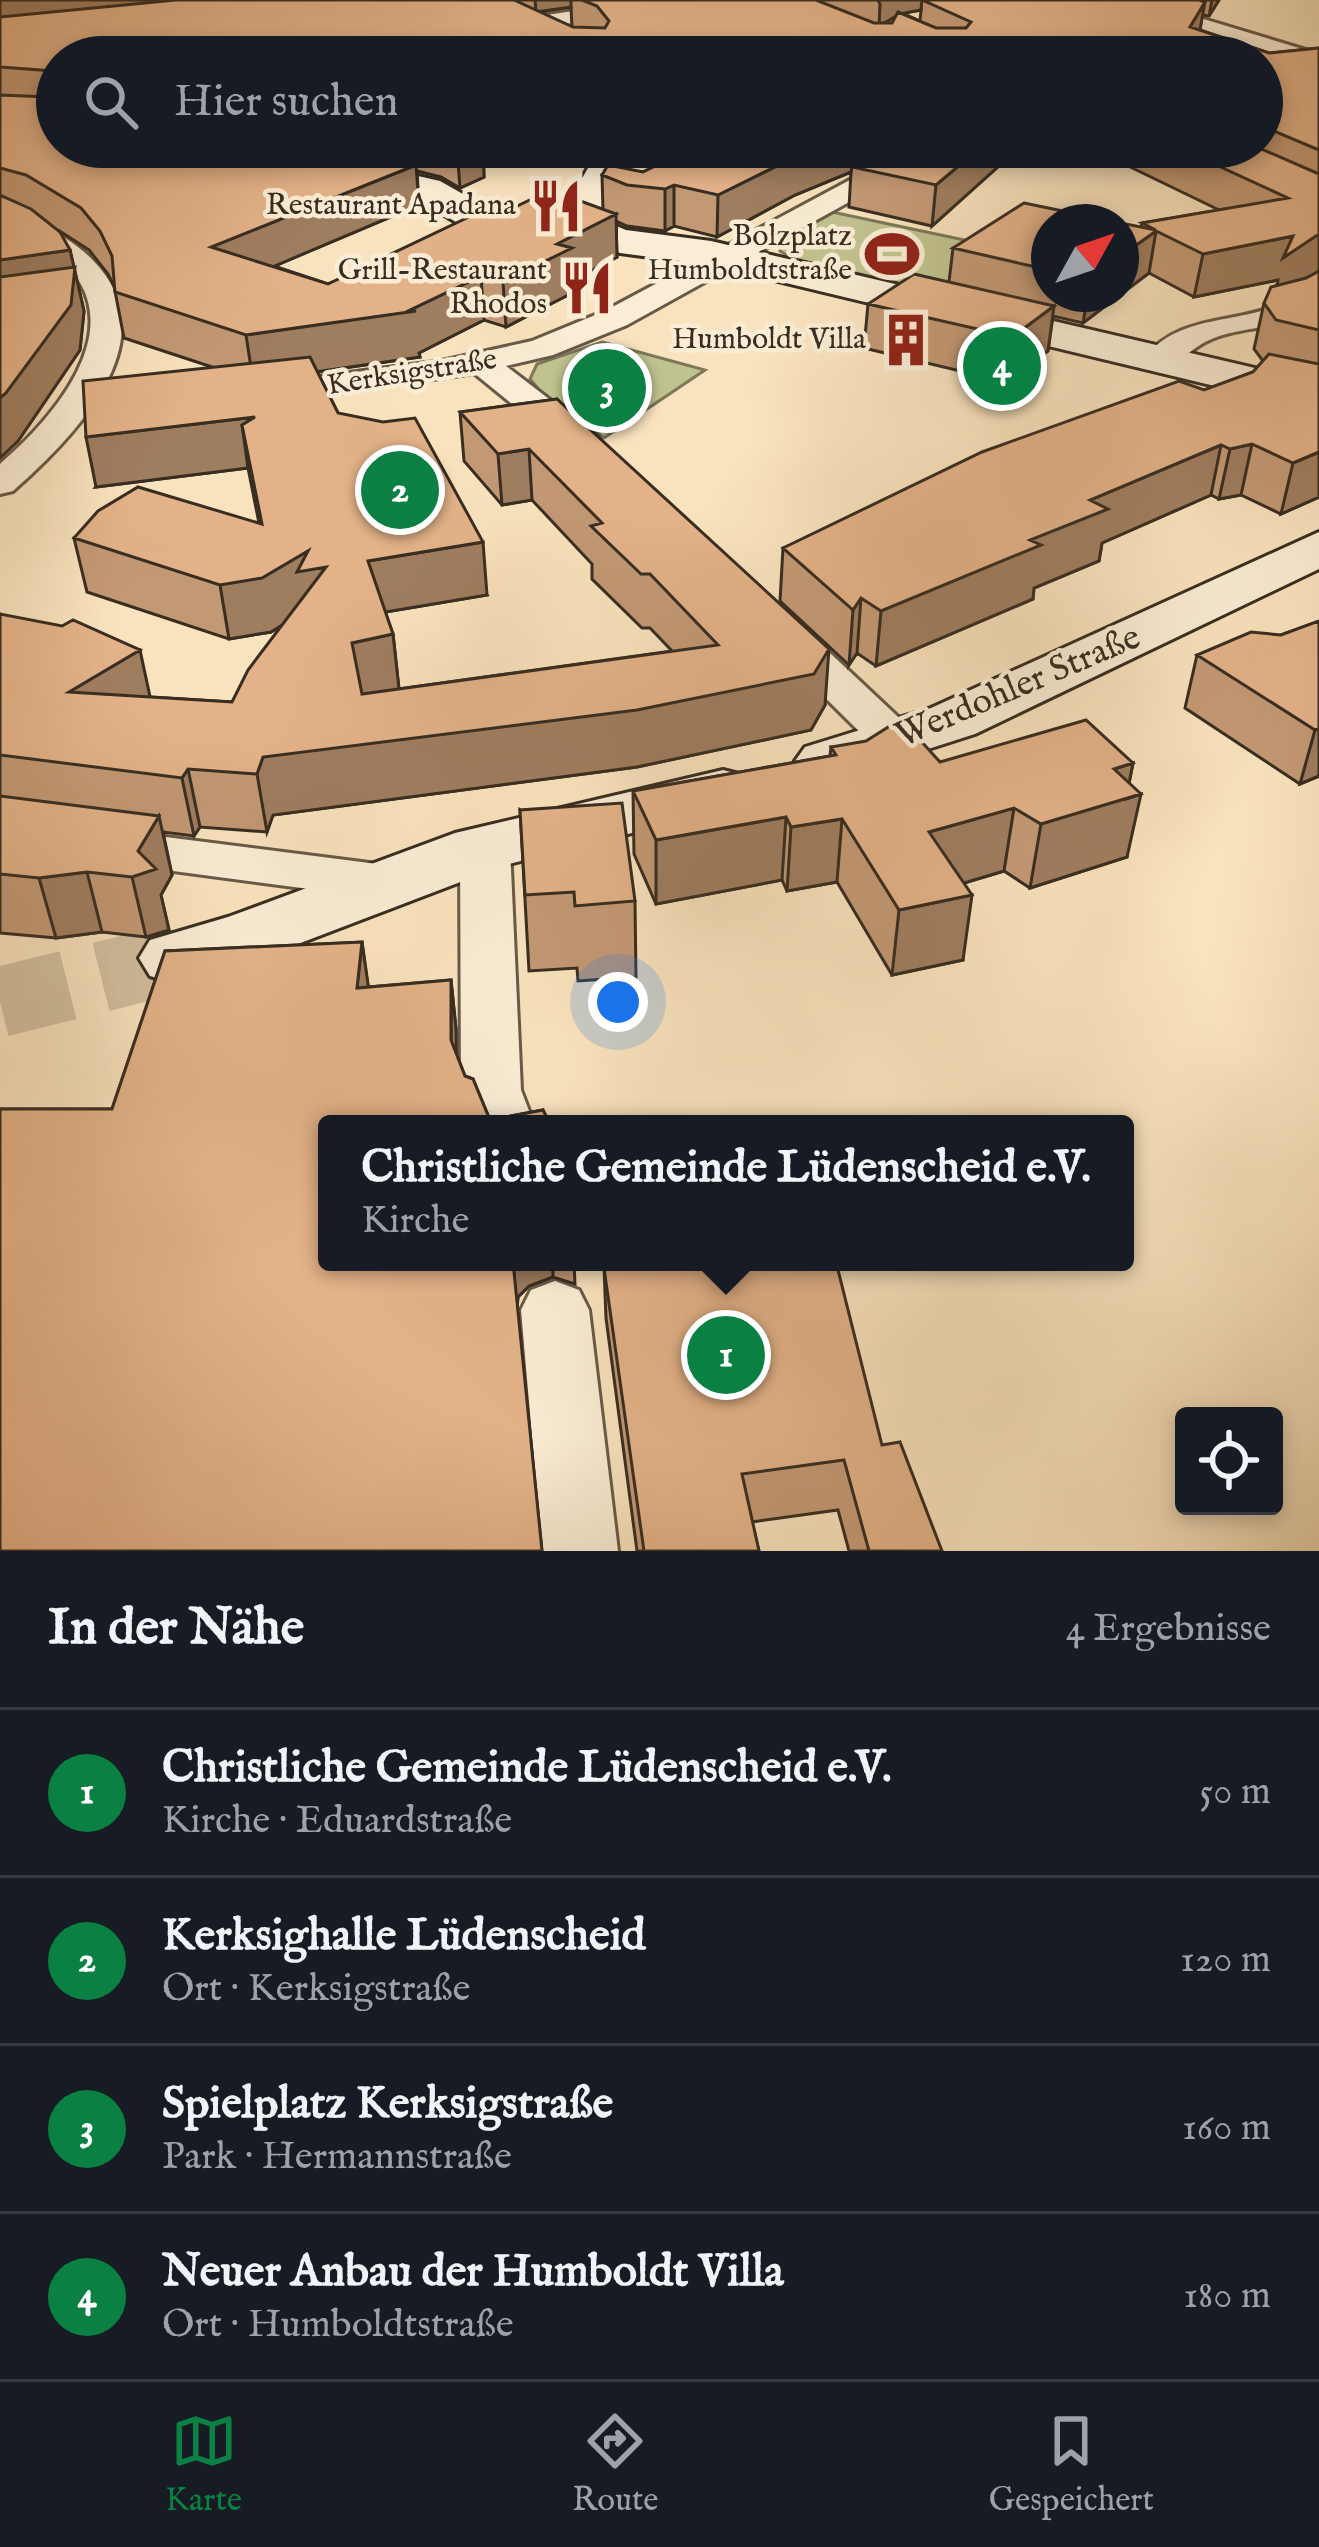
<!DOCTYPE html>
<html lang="de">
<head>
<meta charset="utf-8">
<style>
	:root { --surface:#171b24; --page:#242831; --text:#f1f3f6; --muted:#9ea1a6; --line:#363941; --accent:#0b8043 }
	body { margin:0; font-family:"IM FELL English",serif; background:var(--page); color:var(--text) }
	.controls { position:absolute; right:36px; bottom:36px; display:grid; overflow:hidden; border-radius:12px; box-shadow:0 6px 18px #0003 }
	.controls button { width:108px; height:108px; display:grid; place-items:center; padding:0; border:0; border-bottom:3px solid var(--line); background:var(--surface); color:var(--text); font:60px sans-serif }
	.compass { position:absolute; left:1031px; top:204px; width:108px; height:108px; border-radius:50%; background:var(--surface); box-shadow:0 6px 18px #0003; rotate:50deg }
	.you { position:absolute; left:618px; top:1002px; width:42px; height:42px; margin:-30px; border:9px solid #fff; border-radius:50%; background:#1a73e8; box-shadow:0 0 0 18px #1a73e833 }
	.badge { display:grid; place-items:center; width:78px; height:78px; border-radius:50%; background:var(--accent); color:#fff; font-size:39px; font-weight:700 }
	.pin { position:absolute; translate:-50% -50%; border:6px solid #fff; box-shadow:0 3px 12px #0006 }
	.popup { position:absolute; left:318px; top:1115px; width:816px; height:156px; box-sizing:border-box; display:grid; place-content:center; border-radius:12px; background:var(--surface); filter:drop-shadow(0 3px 9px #0005); font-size:39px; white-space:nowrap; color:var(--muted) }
	.popup b { font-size:45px; color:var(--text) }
	.popup::after { content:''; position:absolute; left:50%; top:100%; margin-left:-24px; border:24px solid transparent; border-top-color:var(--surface) }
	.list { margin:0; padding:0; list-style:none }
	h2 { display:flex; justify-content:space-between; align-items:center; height:156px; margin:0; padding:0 48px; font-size:51px }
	h2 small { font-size:39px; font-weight:400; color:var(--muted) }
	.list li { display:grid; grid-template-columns:78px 1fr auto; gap:36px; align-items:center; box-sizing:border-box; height:168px; padding:0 48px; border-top:3px solid var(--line) }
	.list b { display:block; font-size:45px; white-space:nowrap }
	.list p { margin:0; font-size:39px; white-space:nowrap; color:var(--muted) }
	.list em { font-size:39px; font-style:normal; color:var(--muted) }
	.icon { flex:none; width:66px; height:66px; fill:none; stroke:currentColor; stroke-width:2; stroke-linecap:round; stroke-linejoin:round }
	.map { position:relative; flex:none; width:1319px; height:1551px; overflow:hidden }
	.search { position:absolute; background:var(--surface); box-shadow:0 6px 18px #0003; left:36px; right:36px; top:36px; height:132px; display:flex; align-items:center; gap:30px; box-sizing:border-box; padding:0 42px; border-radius:66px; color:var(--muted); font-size:45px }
	.sheet { height:828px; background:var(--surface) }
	nav { display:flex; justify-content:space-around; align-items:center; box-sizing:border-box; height:168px; border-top:3px solid var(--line); background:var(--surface); font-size:33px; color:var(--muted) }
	nav a { display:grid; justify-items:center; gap:6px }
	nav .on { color:var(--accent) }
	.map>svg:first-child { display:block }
	.green { fill:#c0c390; stroke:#7c7858; stroke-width:3 }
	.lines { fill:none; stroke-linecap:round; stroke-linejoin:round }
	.secondary-tunnel { stroke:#d2bf9f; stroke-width:70; stroke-dasharray:70 34; stroke-linecap:butt }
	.street-casing { stroke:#685a48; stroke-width:6 }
	.secondary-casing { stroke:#372d21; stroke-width:6 }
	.street { fill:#fbedd5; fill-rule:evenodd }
	.secondary { fill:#fbedd5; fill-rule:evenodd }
	.wall { fill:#c39975; stroke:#372d21; stroke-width:3; fill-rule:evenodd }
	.shaded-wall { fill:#9f7d5f; stroke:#372d21; stroke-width:3 }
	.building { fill:#e3b288; stroke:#372d21; stroke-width:3 }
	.labels { text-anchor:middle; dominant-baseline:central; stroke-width:9; stroke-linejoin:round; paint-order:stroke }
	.far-poi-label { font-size:30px; fill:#372d21; stroke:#fbedd5; text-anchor:end }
	.far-street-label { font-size:30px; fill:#372d21; stroke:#fbedd5 }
	.street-label { font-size:36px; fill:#372d21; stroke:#fbedd5 }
</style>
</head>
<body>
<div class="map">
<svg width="1319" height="1551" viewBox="0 0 1319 1551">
	<rect width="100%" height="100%" fill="#f9e3be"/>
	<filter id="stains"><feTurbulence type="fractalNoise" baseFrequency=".00167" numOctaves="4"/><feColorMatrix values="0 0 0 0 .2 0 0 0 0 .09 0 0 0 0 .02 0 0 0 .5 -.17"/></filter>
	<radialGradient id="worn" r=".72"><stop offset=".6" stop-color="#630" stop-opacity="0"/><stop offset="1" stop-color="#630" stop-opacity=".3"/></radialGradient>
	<path class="green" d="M832 212 1007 249 945 295 796 261 780 251 782 241Z
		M602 342 705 370 604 438 543 394 530 379 537 364Z"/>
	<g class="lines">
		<path class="secondary-tunnel" d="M0 1002 177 958"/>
		<defs>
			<path id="street" d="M646 0H695L685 6 527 30 517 24 527 18Z
				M1197 17 1319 54V68L1190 27 1187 23Z
				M952 147H997L993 152 896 176 627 325 553 355 506 366 597 436 602 444 597 452H571L474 373 262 404 250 401 245 394 250 387 262 384 442 361 532 341 605 311 878 165Z
				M0 209C30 216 60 232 83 251 177 331 79 433 13 491L0 494V464C62 411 144 310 43 247 30 239 14 234 0 227Z
				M1319 277V303C1289 333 1241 323 1205 342 1184 353 1174 373 1147 367L1143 360C1177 314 1234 325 1281 304 1296 297 1302 281 1319 277Z
				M783 619 798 623 913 731 919 741 913 751 896 755 879 751 768 641 762 632 768 623Z
				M0 816 385 865 403 870 411 882 403 894 385 899 0 848Z
				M485 831 503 836 510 847 521 1090 534 1124H474L461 1090 460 847 467 836Z
				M555 1281 579 1290 589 1310 618 1551H542L521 1310 531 1290Z"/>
			<path id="secondary" d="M229 147H291L440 181 514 223 518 216 564 210 600 147H634L597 218 626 230 711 241 1319 383V411L711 265 620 253 568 232 556 233 569 237 575 245 569 253 555 257 482 238 415 197 234 154Z
				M1319 532V569L975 734 828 781 805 775 795 761 805 747 931 708Z
				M723 770 747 776 756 790 747 804 505 865 243 965 177 984 150 976 139 958 150 940 228 917 455 833Z"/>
		</defs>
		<use href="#street" class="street-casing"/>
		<use href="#secondary" class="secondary-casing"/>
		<use href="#street" class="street"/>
		<use href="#secondary" class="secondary"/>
	</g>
	<path class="wall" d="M0 0H1219L1209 16 1202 15 1200 30 1269 53 1319 48V497L1281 514 1241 495 1219 499 1211 495 1102 543 1099 561 1034 588 1033 599 876 666 857 653 849 665 780 601 783 548 1253 372 1263 361 1254 349 1264 303 1277 285 1278 280 1194 297 1149 273 1083 323 1053 316 1048 351 1006 382 864 348 868 304 949 282 953 248 1049 222V294H1121L1142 223 1219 210 1089 147H1262V57H57V147H483L484 177 460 188 441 177 417 171 419 205 274 266 328 284 513 208 603 210 602 175 643 172 694 147H1020L932 226 849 207 851 172 795 195 717 237 674 226 665 231 627 226 616 221 617 257 573 280 574 292 506 327 484 320 419 353 420 357 317 372 338 413 487 595 385 612 393 634 399 689 672 651 650 628H642L592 579V564L532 500 502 505 464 461 460 412 557 399 825 705 811 730 637 767 273 815 267 832 200 827 194 836 163 832 172 875 161 895 169 930 146 937 102 932 56 938 0 933V614L151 697 232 702 282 625 271 632 229 639 87 592 74 538 259 523 248 468 96 487 212 367 124 338 114 286 108 274 89 250 58 230 70 250 84 311 80 350 18 441 0 458ZM571 7 572 27 539 12ZM921 10 920 21 902 13Z
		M1319 621V776L1300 784 1185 708 1197 655 1281 635Z
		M831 747 940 762 1133 763 1129 783 1127 857 1030 888 1004 871 964 883 963 960 892 975 837 882 787 891 782 880 656 904 634 854 633 791 830 756Z
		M520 810 635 901 636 977 578 981 577 968 529 971Z
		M362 942 368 987 451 980 456 1029V1053L465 1076 473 1079 490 1120 543 1110 550 1124H327V1262H574L575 1284 553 1277 529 1286 518 1297 517 1306 542 1551H0V1109H112L165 951Z
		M604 1268 882 1445 942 1551H849L838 1510 752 1522 759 1551H637L606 1318Z"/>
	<path class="shaded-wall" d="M0 0H180L0 23Z
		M535 0H571V7L536 12Z
		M878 0H982H922L921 10 900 14 879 26 880 4Z
		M1212 0H1219L1209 16Z
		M1205 2 1199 35 1190 27Z
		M461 147H483L484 177 460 188 457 148Z
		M819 147H925L852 167 851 172 795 195 717 237 718 195 797 156Z
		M981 147H1020L932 226 936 185Z
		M416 165 419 205 218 290 211 247Z
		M674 185V226L665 231V189Z
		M616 214 617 257 573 280 574 292 506 327 503 282 557 244Z
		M1156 231 1149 273 1083 323 1088 294H1121V256Z
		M1319 234V274L1274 302 1278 280 1194 297 1203 254 1293 236Z
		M70 250 84 311 80 350 18 441 0 458V260Z
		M481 276 484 320 419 353 420 357 253 381 246 335 410 310Z
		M1054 306 1048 351 1006 382 1012 337Z
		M255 417 242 425 248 468 96 487 86 437Z
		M1252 444 1241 495 1219 499 1230 449Z
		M1221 445 1211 495 1102 543 1099 561 1034 588 1033 599 876 666 881 611 1030 540 1090 500Z
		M529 449 532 500 502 505 498 454Z
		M1319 452V497L1281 514 1293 463Z
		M483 542 487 595 374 614 368 561Z
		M308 551 326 567 303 612 271 632 229 639 220 585Z
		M861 598 857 653 849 665 853 610Z
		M393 634 399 689 359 699 352 643Z
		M829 649 825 705 811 730 637 767 273 815 267 832 257 774 263 757Z
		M140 650 152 706 69 692Z
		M1319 728V776L1300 784 1315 730Z
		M1133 763 1126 799 1141 794 1127 857 1030 888 1041 824 1114 769Z
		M188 769 200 827 194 836 182 778Z
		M1014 808 1004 871 921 896 929 832Z
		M159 816 172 875 161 895 169 930 146 937 132 877 138 851Z
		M786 817 782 880 656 904V840Z
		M842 819 837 882 787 891 791 827Z
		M87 872 102 932 56 938 39 878Z
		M972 895 963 960 892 975 899 910Z
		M362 942 369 991 357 988Z
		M451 980 456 1029 457 1090 451 1040Z
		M513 1262H553V1277L529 1286 518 1297 517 1310Z"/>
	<path class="building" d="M176 0H514L573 27 605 28 609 21 597 6 582 0H816L874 23H892L898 12 936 28H966L971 22 922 0H1199L1205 2 1190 27 1269 53 1319 48V150L1262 126V57H57V147H340L416 165 211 247 328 284 494 205 513 208 534 198 567 196 616 214 557 244 572 248 503 282 481 276 410 310 416 311 246 335 115 292 112 256 100 231 81 208 26 175 0 168V95L49 97 54 93 53 71 0 67V17Z
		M694 147H819L797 156 718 195 674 185 665 189 627 185 602 175 608 165 643 172Z
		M890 147H981L936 185 852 167Z
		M1177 147H1257L1319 174V234L1283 258 1293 236 1203 254 1156 231 1121 256V223L1156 230 1142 223 1288 198Z
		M0 195 31 209 60 232 70 250 0 260Z
		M1024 203 1116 222H1049V270L953 248Z
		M75 267 71 305 6 393 0 398V277Z
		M1319 271V330L1276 320 1264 303 1271 287 1306 278Z
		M914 274 1054 306 1012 337 868 304Z
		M1269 354 1319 364V452L1293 463 1252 444 1230 449 1221 445 1090 500 1108 509 1030 540 1041 545 881 611 861 598 853 610 783 548 982 452 1179 381 1204 390 1253 372Z
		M310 357 338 413 383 422 415 418 483 542 368 561 393 634 352 643 362 694 718 645 650 574H641L591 526 602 523 529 449 498 454 460 412 557 399 829 649 814 674 637 710 263 757 257 774 188 769 182 778 0 755V614L62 626 73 620 140 650 69 692 232 702 248 670 326 567 297 572 308 551 262 578 220 585 74 538 98 511 138 487 262 524 242 425 255 417 86 437 83 381Z
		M1319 621V728L1315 730 1197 655 1251 632 1281 635Z
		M901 719 940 762 1086 720 1133 763 1114 769 1141 794 1041 824 1014 808 929 832 972 895 899 910 842 819 791 827 786 817 656 840 633 791 836 755 831 747 866 741Z
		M0 796 159 816 138 851 156 869 132 877 87 872 39 878 0 874Z
		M622 803 635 901 575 906 574 892 525 895 520 810Z
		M362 942 357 988 451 980V1040L465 1076 473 1079 490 1120 543 1110 550 1124H327V1262H513L542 1551H0V1109H112L165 951Z
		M658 1262H836L882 1445 900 1442 942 1551H869L844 1460 742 1474 759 1551H644L604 1268Z"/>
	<defs>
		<symbol id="restaurant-bare" viewBox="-9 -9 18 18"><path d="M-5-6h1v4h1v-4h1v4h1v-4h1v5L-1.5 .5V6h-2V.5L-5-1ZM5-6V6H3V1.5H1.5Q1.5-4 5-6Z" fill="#8f2418" stroke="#fbedd5" stroke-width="2.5" paint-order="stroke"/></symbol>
		<symbol id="stadium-bare" viewBox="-9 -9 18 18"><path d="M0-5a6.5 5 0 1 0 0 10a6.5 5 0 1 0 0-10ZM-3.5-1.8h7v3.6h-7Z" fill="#8f2418" stroke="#fbedd5" stroke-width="2.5" paint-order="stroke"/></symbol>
		<symbol id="building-bare" viewBox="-9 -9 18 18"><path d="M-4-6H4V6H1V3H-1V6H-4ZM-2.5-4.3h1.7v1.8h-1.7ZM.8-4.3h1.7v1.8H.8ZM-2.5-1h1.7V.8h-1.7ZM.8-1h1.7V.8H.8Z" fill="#8f2418" stroke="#fbedd5" stroke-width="2.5" paint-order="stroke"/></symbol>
	</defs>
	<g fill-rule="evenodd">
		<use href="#restaurant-bare" x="518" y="168" width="76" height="76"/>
		<use href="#stadium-bare" x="854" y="216" width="76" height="76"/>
		<use href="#restaurant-bare" x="549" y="250" width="76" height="76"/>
		<use href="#building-bare" x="868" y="302" width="76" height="76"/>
	</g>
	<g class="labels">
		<g class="far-poi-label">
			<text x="516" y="206">Restaurant Apadana</text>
			<text x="852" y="237">Bolzplatz<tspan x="852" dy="34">Humboldtstraße</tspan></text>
			<text x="547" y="271">Grill-Restaurant<tspan x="547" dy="34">Rhodos</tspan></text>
			<text x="866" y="340">Humboldt Villa</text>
		</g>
		<g class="far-street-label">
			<text transform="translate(412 373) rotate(-9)">Kerksigstraße</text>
		</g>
		<g class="street-label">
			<text transform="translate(1018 687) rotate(-23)">Werdohler Straße</text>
		</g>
	</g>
	<rect width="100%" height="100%" filter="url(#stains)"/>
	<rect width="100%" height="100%" fill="url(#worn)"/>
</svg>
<div class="controls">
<button><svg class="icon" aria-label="locate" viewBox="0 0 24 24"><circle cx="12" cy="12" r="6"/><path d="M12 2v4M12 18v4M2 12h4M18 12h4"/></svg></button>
</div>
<svg class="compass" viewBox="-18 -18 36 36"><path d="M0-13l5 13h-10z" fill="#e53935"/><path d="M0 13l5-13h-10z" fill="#9ea1a6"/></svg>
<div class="you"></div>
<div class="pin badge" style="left:726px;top:1355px">1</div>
<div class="popup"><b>Christliche Gemeinde Lüdenscheid e.V.</b>Kirche</div>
<div class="pin badge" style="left:400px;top:490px">2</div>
<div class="pin badge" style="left:607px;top:388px">3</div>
<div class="pin badge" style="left:1002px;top:366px">4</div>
<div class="search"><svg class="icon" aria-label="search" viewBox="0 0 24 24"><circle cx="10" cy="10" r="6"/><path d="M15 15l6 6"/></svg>Hier suchen</div>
</div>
<section class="sheet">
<h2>In der Nähe<small>4 Ergebnisse</small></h2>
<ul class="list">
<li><span class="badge">1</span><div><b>Christliche Gemeinde Lüdenscheid e.V.</b><p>Kirche · Eduardstraße</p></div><em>50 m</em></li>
<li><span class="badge">2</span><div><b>Kerksighalle Lüdenscheid</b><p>Ort · Kerksigstraße</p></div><em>120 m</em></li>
<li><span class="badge">3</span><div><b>Spielplatz Kerksigstraße</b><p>Park · Hermannstraße</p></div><em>160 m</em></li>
<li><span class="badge">4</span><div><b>Neuer Anbau der Humboldt Villa</b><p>Ort · Humboldtstraße</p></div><em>180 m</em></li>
</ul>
</section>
<nav>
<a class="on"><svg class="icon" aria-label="map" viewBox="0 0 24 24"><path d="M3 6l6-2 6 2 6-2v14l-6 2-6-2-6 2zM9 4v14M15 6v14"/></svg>Karte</a>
<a><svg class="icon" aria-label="directions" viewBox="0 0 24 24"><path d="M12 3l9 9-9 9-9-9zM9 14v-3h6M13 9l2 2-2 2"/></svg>Route</a>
<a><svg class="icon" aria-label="saved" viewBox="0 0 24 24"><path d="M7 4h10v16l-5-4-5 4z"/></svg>Gespeichert</a>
</nav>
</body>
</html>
